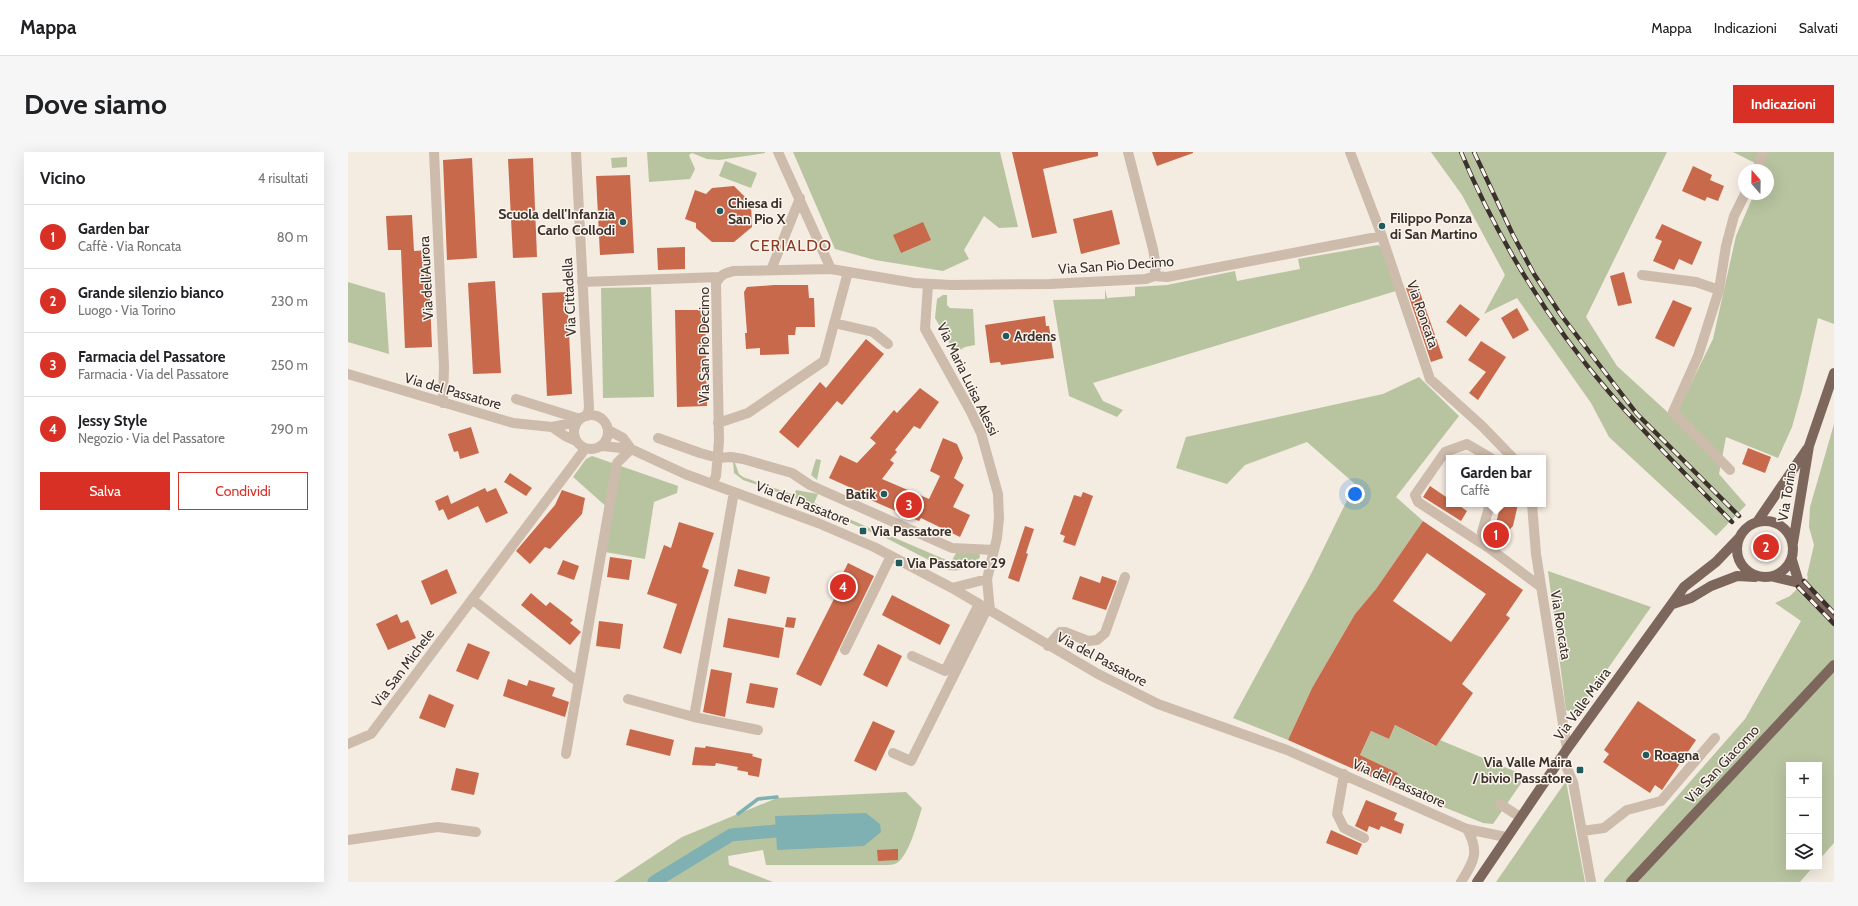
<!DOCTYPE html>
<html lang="it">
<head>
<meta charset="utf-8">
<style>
	:root { --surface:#fff; --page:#f6f6f6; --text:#202124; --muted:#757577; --line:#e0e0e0; --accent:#d93025 }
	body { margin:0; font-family:Cabin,sans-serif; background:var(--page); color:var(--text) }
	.controls { position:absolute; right:12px; bottom:12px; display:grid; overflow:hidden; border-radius:0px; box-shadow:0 4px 16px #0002 }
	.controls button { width:36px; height:36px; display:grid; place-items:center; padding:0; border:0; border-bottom:1px solid var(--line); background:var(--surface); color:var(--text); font:20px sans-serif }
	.compass { position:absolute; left:1390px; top:12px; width:36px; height:36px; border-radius:50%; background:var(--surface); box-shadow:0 4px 16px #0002; rotate:340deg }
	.you { position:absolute; left:1007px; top:342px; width:14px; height:14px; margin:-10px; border:3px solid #fff; border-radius:50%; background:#1a73e8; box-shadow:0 0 0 6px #1a73e833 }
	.badge { display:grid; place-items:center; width:26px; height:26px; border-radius:50%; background:var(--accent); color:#fff; font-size:13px; font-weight:700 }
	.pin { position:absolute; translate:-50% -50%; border:2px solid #fff; box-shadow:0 1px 4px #0006 }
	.popup { position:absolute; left:1098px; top:303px; width:100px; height:52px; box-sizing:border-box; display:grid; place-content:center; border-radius:0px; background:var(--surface); filter:drop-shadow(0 1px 3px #0005); font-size:13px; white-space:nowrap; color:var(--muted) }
	.popup b { font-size:15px; color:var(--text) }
	.popup::after { content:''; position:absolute; left:50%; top:100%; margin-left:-8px; border:8px solid transparent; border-top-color:var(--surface) }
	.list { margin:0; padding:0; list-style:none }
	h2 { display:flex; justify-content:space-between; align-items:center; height:52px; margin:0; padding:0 16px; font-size:17px }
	h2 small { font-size:13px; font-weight:400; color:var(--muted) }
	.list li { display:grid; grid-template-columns:26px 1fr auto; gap:12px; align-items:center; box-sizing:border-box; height:64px; padding:0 16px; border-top:1px solid var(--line) }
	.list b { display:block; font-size:15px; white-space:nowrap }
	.list p { margin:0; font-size:13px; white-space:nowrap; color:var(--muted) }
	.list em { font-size:13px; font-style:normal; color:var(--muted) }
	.actions { display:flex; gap:8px; padding:12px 16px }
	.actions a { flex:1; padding:9px 0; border:1px solid var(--accent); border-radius:0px; text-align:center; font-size:14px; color:var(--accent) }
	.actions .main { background:var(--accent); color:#fff }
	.icon { flex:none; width:22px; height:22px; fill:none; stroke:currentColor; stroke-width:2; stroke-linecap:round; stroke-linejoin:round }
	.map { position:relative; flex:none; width:1486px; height:730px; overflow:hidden; border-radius:0px }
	header { display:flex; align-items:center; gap:24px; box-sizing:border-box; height:56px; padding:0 20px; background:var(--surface); border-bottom:1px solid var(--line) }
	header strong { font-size:19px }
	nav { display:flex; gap:22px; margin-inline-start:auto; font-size:14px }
	.intro { display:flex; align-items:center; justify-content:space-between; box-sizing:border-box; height:96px; padding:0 24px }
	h1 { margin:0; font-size:28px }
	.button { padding:10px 18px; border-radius:0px; background:var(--accent); color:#fff; font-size:14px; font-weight:700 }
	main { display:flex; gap:24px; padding:0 24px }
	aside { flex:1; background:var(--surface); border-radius:0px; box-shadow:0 4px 16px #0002 }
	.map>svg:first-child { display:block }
	.green { fill:#b8c4a0 }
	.water { fill:#7fb0b2 }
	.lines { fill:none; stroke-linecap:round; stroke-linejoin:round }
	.stream { stroke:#7fb0b2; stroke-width:3.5 }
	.canal { stroke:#7fb0b2; stroke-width:13 }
	.building { fill:#c8694b; fill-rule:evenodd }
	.minor { stroke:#cdbbac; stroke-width:10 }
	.major { stroke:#7d675c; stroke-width:10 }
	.rail-casing { stroke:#3b302b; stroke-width:4.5 }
	.rail { stroke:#fbf5ee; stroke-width:3; stroke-dasharray:9; stroke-linecap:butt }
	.poi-dot { fill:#1f5a5e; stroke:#fbf5ee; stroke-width:1.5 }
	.labels { text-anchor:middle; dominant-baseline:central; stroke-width:3; stroke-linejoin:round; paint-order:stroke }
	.poi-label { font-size:14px; font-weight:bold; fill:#3b302b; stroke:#fbf5ee; text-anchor:start }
	.street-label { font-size:14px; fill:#3b302b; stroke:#fbf5ee }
	.quarter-label { font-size:16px; letter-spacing:1px; fill:#8c3b22; stroke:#fbf5ee }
</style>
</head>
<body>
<header>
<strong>Mappa</strong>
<nav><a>Mappa</a><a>Indicazioni</a><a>Salvati</a></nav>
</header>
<div class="intro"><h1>Dove siamo</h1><a class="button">Indicazioni</a></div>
<main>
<aside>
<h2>Vicino<small>4 risultati</small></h2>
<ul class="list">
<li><span class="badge">1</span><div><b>Garden bar</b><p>Caffè · Via Roncata</p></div><em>80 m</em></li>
<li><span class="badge">2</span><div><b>Grande silenzio bianco</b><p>Luogo · Via Torino</p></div><em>230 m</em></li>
<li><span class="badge">3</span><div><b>Farmacia del Passatore</b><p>Farmacia · Via del Passatore</p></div><em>250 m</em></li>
<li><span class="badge">4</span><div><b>Jessy Style</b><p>Negozio · Via del Passatore</p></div><em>290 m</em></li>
</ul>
<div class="actions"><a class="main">Salva</a><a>Condividi</a></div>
</aside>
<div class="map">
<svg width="1486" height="730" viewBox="0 0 1486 730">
	<rect width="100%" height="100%" fill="#f4ebe1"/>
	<path class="green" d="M299 0H417V1L371 8 359 7 344 1 341 3 347 17 342 27 301 30Z
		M445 0H652L670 75 651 76 636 64 616 98 621 107 595 119 527 108 487 97Z
		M1083 0H1319L1238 165 1269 214 1326 266 1365 187 1388 84 1406 42H1420V18H1416L1417 16 1385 0H1486V172L1470 166 1454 239 1444 275 1430 306 1378 285 1371 322 1398 353 1368 384 1261 285 1243 251 1169 146 1136 162 1157 123 1114 43Z
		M279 5V15L264 16 263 6Z
		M377 9 409 21 403 36 371 24Z
		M1030 93 1034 95 1048 139 745 231 755 249 775 258 769 265 721 244 705 148 757 147V137L759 146 787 144V135L819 133 887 119 889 129 952 117 950 107Z
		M0 130 37 141 41 202 0 190Z
		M303 135 306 245 255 246 253 136Z
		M595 143H599V153L602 156 625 157 627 193 617 195 607 201 587 166 589 147Z
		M1071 225 1111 264 1048 345 1075 369 1028 437 1007 462 964 536 940 588 885 566 962 424 1007 332 959 290 897 313 879 332 828 316 838 285 1035 242Z
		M1486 272V691L1471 708V613H1441V715H1465L1452 730H1256V728L1397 567 1453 469 1427 451 1442 444 1460 426 1459 423 1466 393 1461 375 1462 355Z
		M244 304 330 334 329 341 306 350 297 407 257 400 261 357 225 325 238 307Z
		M468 307 473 308 469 328 463 323Z
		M385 309 387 311 391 322 395 325 446 343 448 338 470 342 466 351 528 379 527 382 452 348 395 328 386 321Z
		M540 383 603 410 608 401H631L632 405C625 415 612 420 600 418L538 386Z
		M1200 419 1303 455 1228 562 1218 558Z
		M1047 573 1087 594 1092 588 1178 624 1145 672 1135 671 1044 634 1050 621 1012 603 1023 579 1041 587Z
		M1218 629 1237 730H1148Z
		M558 640 574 656C569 670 562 702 549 711 547 712 543 713 540 713H418L415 698 380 704 381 713 425 730H266L334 685 429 646Z"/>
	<path class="water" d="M518 661 532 672 533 680 516 694 429 698 427 664Z"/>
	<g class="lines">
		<path class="stream" d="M390 662 410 647 429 645"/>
		<path class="canal" d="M306 730 383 683 428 679"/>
	</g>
	<path class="building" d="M664 0H750V4L695 17 709 81 684 86Z
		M804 0H845V1L809 14Z
		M124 6 129 106 99 108 95 8Z
		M185 6 189 105 165 106 160 7Z
		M1345 14 1364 23 1362 28 1376 34 1370 49 1359 45 1357 49 1334 39Z
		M282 23 286 101 252 103 248 24Z
		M386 34 403 51 404 75 386 90H364L348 76V71L337 67 347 38 358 42 364 36Z
		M764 58 772 92 733 102 725 67Z
		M64 63 66 99 80 98 84 195 57 196 53 98H40L38 64Z
		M575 70 583 88 553 101 545 83Z
		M1314 72 1354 90 1344 113 1331 107 1326 118 1305 109 1314 89 1307 86Z
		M337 95V117L310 118 309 96Z
		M1276 120 1284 151 1270 154 1262 124Z
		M147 129 153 221 125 222 120 131Z
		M1069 132 1095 206 1083 210 1058 136Z
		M426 133H460L461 146H466L467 175H448L447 183H440L441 202 412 203V196L398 197 397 181H399L396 140 399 135Z
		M219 140 224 242 199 244 194 141Z
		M1325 148 1344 156 1326 195 1307 186Z
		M1112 152 1132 167 1118 185 1098 170Z
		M1169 156 1181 178 1165 187 1153 166Z
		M327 158H357L359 254 329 255Z
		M697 164 698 174H701L706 206 653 213 652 210 642 211 637 173Z
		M518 187 536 202 494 253 489 249 450 296 431 280 472 230 478 236Z
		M1133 189 1158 205 1130 248 1121 241 1138 220 1120 208Z
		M572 236 591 250 572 277 566 274 547 298 549 300 542 308 546 311 534 327 581 347 592 324 582 319 595 286 609 292 615 306 606 326 616 333 605 355 622 363 612 385 573 366 571 369 518 346 519 343 481 326 492 303 509 311 528 291 522 286 546 258 549 261Z
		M123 275 131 301 112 307 110 299 106 300 100 282Z
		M1400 296 1423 305 1417 321 1394 312Z
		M162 321 184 336 178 344 156 330Z
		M1082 334 1101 347V352H1109L1119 359 1113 369 1075 345Z
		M137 336 139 340 148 336 160 361 138 371 130 354 100 368 95 357 91 359 87 349 100 343 103 352Z
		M214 338 237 346 234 362 202 397 197 395 182 412 168 399 207 353Z
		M735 340 745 344 727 394 715 390 717 384 712 382 726 343 733 345Z
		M1153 352H1170L1165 374 1156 383 1155 388 1150 392 1146 391 1141 380 1147 375Z
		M1075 369 1175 438 1158 463 1162 466 1114 532 1125 541 1088 594 1047 573 1041 587 1023 579 1012 603 1050 621 1044 634 940 588 964 536 1007 462 1028 437ZM1079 401 1138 442 1103 490 1045 449Z
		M331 370 366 381 354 415 361 418 333 502 315 496 329 452 299 442 316 393 323 396Z
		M677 374 686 377 678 401 680 402 671 430 660 426Z
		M262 405 284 408 281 428 259 425Z
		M215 408 231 414 226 428 209 422Z
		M500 411 526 424 473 534 448 522 489 441 486 439Z
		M99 417 109 441 83 453 73 429Z
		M390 417 422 425 418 442 386 434Z
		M732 424 752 431 754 424 769 429 758 458 724 447Z
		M183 441 198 454 202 450 225 468 222 471 233 480 222 493 173 453Z
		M544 443 602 473 592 493 534 463Z
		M49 462 53 471 60 468 68 486 40 498 28 472Z
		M439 465 448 466 446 476 437 475Z
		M380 466 436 476 431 506 375 495Z
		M251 469 275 472 272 497 248 494Z
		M120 491 142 500 130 528 108 519Z
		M530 492 554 504 539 535 515 523Z
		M363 517 384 521 377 565 355 560Z
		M160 527 179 534 181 528 207 536 204 544 221 550 217 565 155 544Z
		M402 531 430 536 426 556 398 551Z
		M81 542 106 553 97 576 71 566Z
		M1290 549 1348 588 1314 638 1307 633 1302 641 1255 610 1261 602 1256 598Z
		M525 569 547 579 528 619 506 609Z
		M282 577 326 588 322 604 278 593Z
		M358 594 405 602 404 604 414 607 411 625 400 623V620L389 618 390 615 368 611 367 614 344 613 347 595 357 596Z
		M108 616 131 621 126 643 103 638Z
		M1018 648 1049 661 1046 668 1056 672 1053 682 1033 674 1031 678 1021 674 1019 680 1007 674Z
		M983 678 1014 692 1009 703 978 691Z
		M550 697V708L530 709 529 698Z"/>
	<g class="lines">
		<path class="minor" d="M86 0 96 214 95 251
			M228 0 241 256 239 264
			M430 0 483 117
			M780 0 805 97 808 115 806 124
			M1002 0 1031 76 1082 227 1134 274 1165 306
			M1409 18 1415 0
			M423 118 452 46
			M1294 123 1348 130 1371 138
			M234 130 371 125
			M580 132 577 177 622 258 633 281 650 342 651 366 649 386 639 427 642 459
			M486 171 525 180 540 192
			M0 222 165 271 204 275 229 270
			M168 247 232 267
			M226 280a17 17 0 1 1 34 0a17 17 0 1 1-34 0Z
			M370 271 400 261 476 209 500 120
			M204 275 217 284 228 289
			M260 278 275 286 283 297
			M310 286 352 301 370 306 383 305 395 307 444 321 462 333 604 396 646 398
			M254 294 283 297 337 322 470 371 526 395 604 436 750 522 810 552 939 598 1119 677 1158 685
			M1382 318 1325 260 1350 204 1371 138 1378 94 1386 64 1397 42
			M364 332 368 324 371 289 368 131C372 123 377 121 386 119L483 117 566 131 603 133 702 132 798 127 806 124 819 125 1034 84
			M1142 352 1134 380 1141 396 1193 435
			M1184 352 1188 402 1219 597
			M1141 396 1070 350 1067 343 1097 300 1119 292 1143 306
			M604 436 639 427
			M124 447 226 527
			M700 494 712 480H717L740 489 749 488 757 481 777 425
			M497 498 543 404
			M564 504 597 519 631 452
			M280 547 346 565 410 578
			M346 565 386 340
			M0 592 23 582 237 297
			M545 601 563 609 639 457
			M218 602 269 311 283 297
			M1214 605 1225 630 1243 730
			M996 622 989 662 996 676 1016 686
			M1152 652 1172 665
			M1234 679 1256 676 1279 658 1313 649 1367 586
			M0 688 90 675 128 680
			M1113 730C1126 709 1132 700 1119 677"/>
		<path class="major" d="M1389 397a28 28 0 1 1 56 0a28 28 0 1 1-56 0Z
			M1409 370 1459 297
			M1445 391 1461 294 1486 221
			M1444 408 1451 431 1486 467
			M1426 425 1451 431
			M1325 452 1343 446 1363 434 1389 424 1407 425
			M1129 730 1219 597 1336 435 1368 410 1391 386
			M1283 730 1486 513"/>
		<defs>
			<path id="rail" d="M1113 0C1148 84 1201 171 1261 240 1300 285 1342 327 1384 370
				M1126 0 1165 83 1186 122 1213 163 1289 262 1391 364
				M1456 429 1486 461
				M1450 435 1486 472"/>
		</defs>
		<use href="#rail" class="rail-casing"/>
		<use href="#rail" class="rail"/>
	</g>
	<g class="poi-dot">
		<circle cx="372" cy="59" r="4"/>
		<circle cx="275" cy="70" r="4"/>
		<circle cx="1034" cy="74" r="4"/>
		<circle cx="658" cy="184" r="4"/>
		<circle cx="536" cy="342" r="4"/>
		<rect x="511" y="375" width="8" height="8" rx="2"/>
		<rect x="547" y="407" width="8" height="8" rx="2"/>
		<circle cx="1298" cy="603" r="4"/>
		<rect x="1228" y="614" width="8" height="8" rx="2"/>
	</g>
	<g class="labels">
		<g class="poi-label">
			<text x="380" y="51">Chiesa di<tspan x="380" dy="16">San Pio X</tspan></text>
			<text x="267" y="62" text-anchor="end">Scuola dell'Infanzia<tspan x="267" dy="16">Carlo Collodi</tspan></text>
			<text x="1042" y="66">Filippo Ponza<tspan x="1042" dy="16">di San Martino</tspan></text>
			<text x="666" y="184">Ardens</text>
			<text x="528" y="342" text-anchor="end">Batik</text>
			<text x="523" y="379">Via Passatore</text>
			<text x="559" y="411">Via Passatore 29</text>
			<text x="1306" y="603">Roagna</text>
			<text x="1224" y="610" text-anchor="end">Via Valle Maira<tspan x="1224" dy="16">/ bivio Passatore</tspan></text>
		</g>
		<g class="street-label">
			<text transform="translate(768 113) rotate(-4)">Via San Pio Decimo</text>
			<text transform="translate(78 126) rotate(-93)">Via dell'Aurora</text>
			<text transform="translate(221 145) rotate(-93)">Via Cittadella</text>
			<text transform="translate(1075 162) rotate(71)">Via Roncata</text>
			<text transform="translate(356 193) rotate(-90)">Via San Pio Decimo</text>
			<text transform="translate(620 227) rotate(64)">Via Maria Luisa Alessi</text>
			<text transform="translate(105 239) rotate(16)">Via del Passatore</text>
			<text transform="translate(1439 340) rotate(-81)">Via Torino</text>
			<text transform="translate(455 351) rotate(21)">Via del Passatore</text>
			<text transform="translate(1213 473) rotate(81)">Via Roncata</text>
			<text transform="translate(754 507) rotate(28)">Via del Passatore</text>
			<text transform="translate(55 516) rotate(-53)">Via San Michele</text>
			<text transform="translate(1234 552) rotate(-54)">Via Valle Maira</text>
			<text transform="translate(1374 612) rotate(-47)">Via San Giacomo</text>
			<text transform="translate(1051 631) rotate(24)">Via del Passatore</text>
		</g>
		<g class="quarter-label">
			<text x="443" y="93">CERIALDO</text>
		</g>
	</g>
</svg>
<div class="controls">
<button>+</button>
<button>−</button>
<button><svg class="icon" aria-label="layers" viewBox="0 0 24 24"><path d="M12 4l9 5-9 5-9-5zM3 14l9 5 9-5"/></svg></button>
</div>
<svg class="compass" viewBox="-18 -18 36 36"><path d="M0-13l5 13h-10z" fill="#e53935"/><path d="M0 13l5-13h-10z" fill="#757577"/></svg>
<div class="you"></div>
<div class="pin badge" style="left:1148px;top:383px">1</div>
<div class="popup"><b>Garden bar</b>Caffè</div>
<div class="pin badge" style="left:1418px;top:395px">2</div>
<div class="pin badge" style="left:561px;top:353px">3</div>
<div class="pin badge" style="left:495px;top:435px">4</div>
</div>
</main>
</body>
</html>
